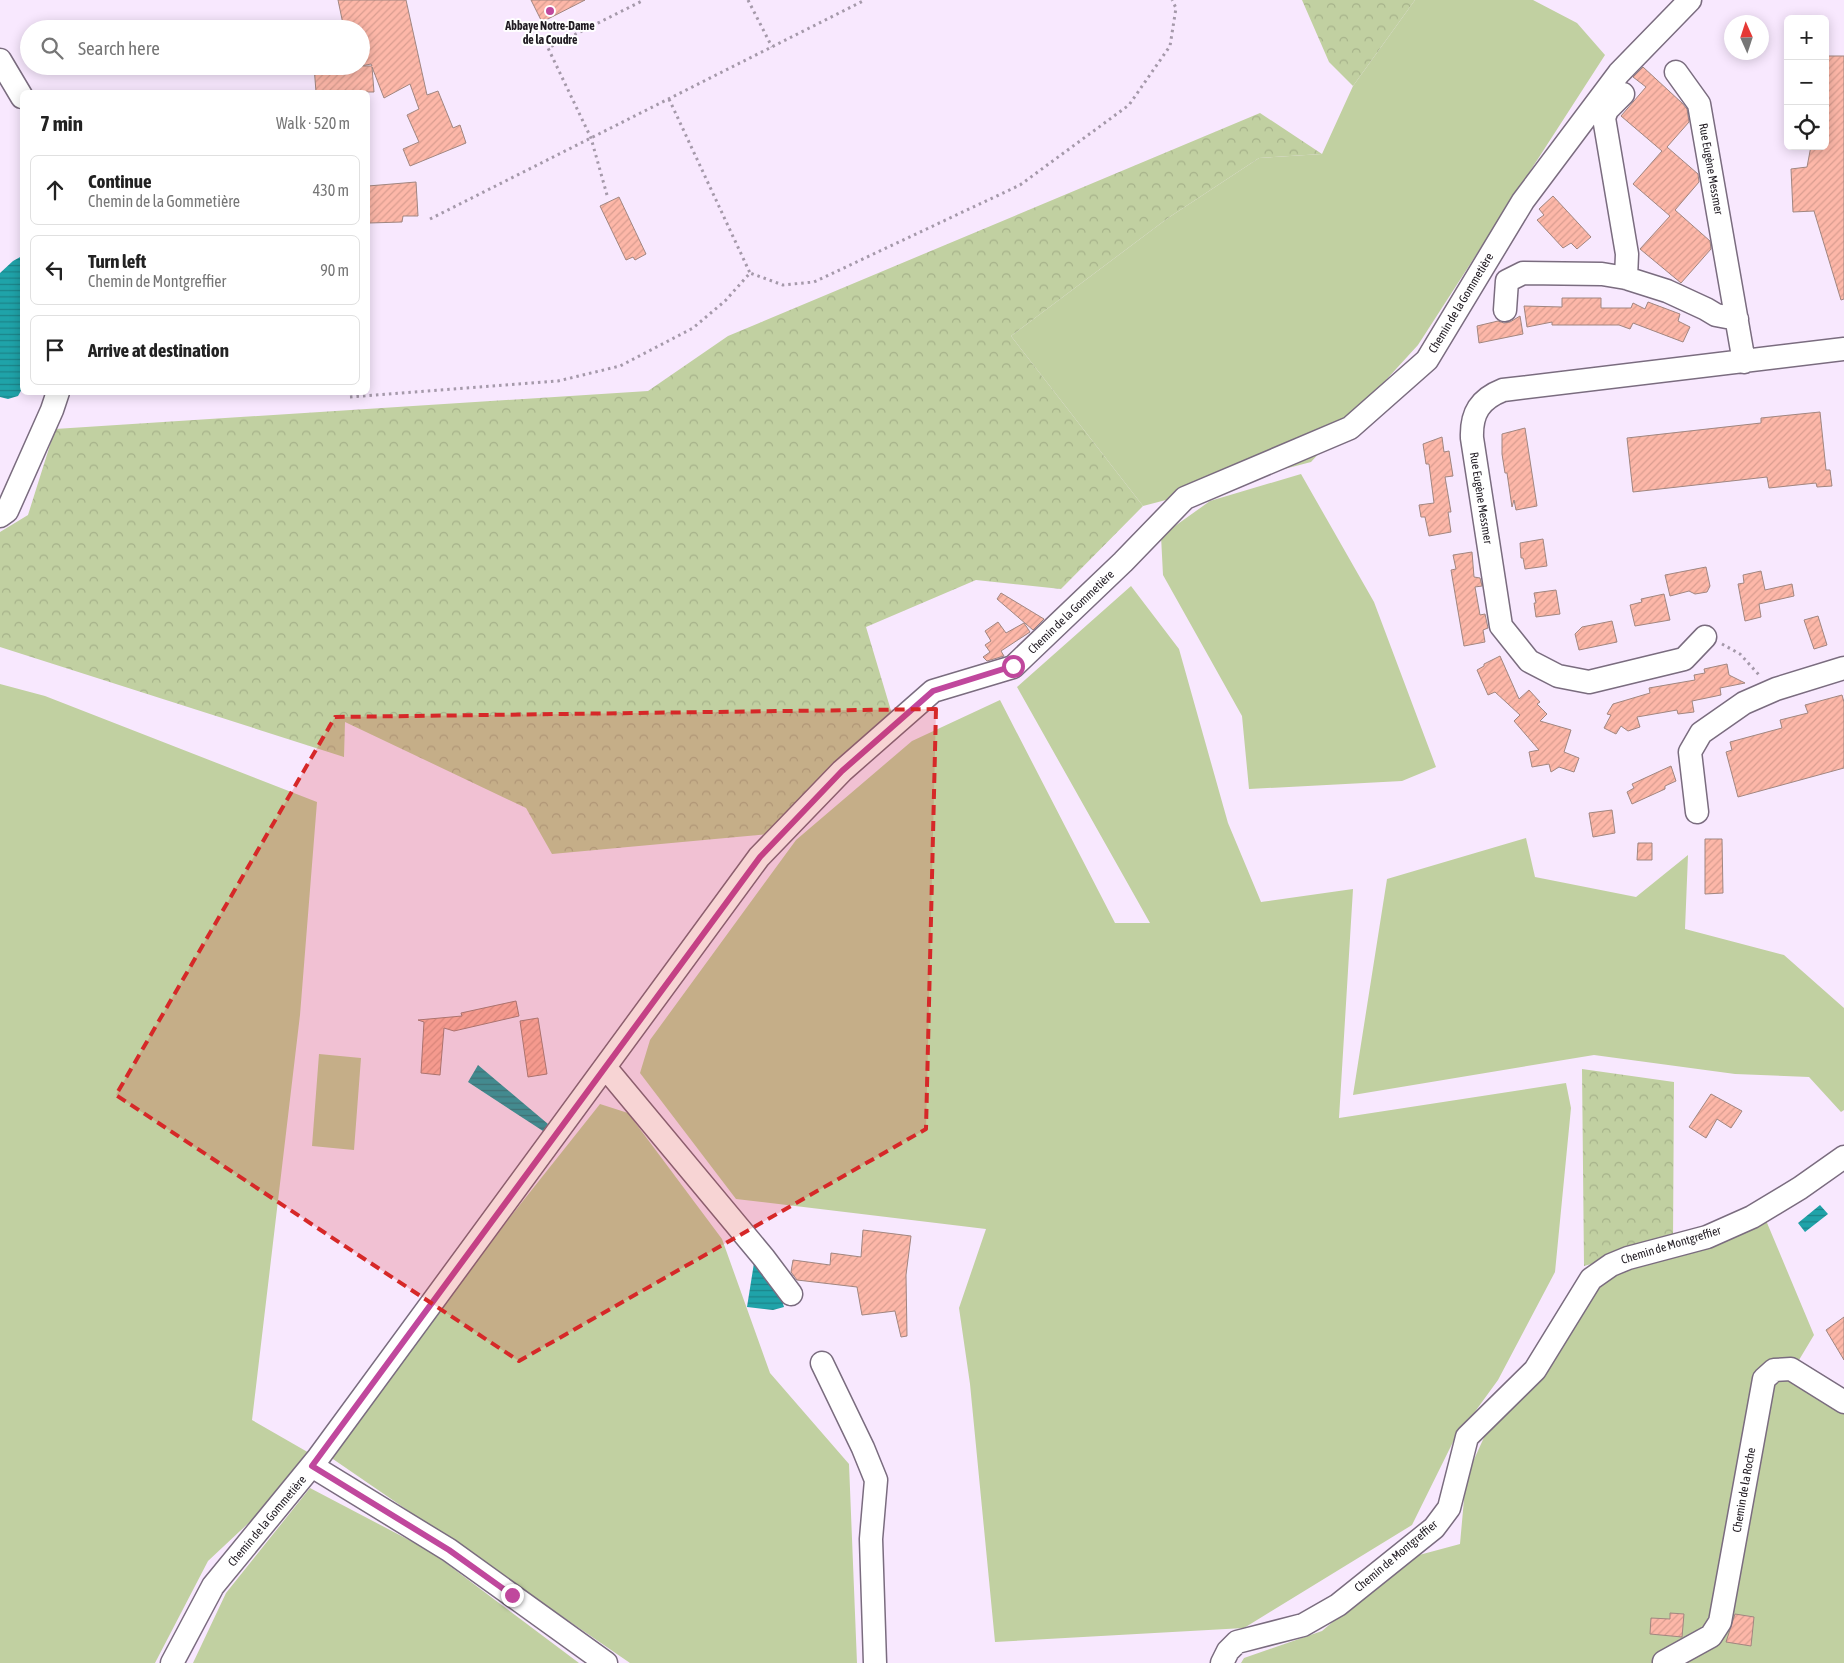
<!DOCTYPE html>
<html lang="en">
<head>
<meta charset="utf-8">
<style>
	:root { --surface:#fff; --page:#f6f6f6; --text:#222; --muted:#767676; --line:#e0e0e0 }
	body { margin:0; font-family:"Asap Condensed",sans-serif; background:var(--page); color:var(--text) }
	.controls { position:absolute; right:15px; top:15px; display:grid; overflow:hidden; border-radius:8px; box-shadow:0 2px 12px #0003 }
	.controls button { width:45px; height:45px; display:grid; place-items:center; padding:0; border:0; border-bottom:1px solid var(--line); background:var(--surface); color:var(--text); font:25px sans-serif }
	.compass { position:absolute; left:1724px; top:15px; width:45px; height:45px; border-radius:50%; background:var(--surface); box-shadow:0 2px 12px #0003; rotate:357deg }
	.stop { position:absolute; width:15px; height:15px; margin:-11px; border:4px solid #c0489d; border-radius:50%; background:#fff }
	.stop.end { background:#c0489d; border-color:#fff; box-shadow:0 1px 5px #0008 }
	.list { margin:0; padding:0; list-style:none }
	h2 { display:flex; justify-content:space-between; align-items:center; height:65px; margin:0; padding:0 20px; font-size:21px }
	h2 small { font-size:16px; font-weight:400; color:var(--muted) }
	.list li { display:grid; grid-template-columns:32px 1fr auto; gap:15px; align-items:center; box-sizing:border-box; height:70px; margin:0 10px 10px; padding:0 10px; border:1px solid var(--line); border-radius:8px }
	.list b { display:block; font-size:19px; white-space:nowrap }
	.list p { margin:0; font-size:16px; white-space:nowrap; color:var(--muted) }
	.list em { font-size:16px; font-style:normal; color:var(--muted) }
	.icon { flex:none; width:28px; height:28px; fill:none; stroke:currentColor; stroke-width:2; stroke-linecap:round; stroke-linejoin:round }
	.map { position:relative; flex:none; width:1844px; height:1663px; overflow:hidden }
	.search { position:absolute; background:var(--surface); box-shadow:0 2px 12px #0003; left:20px; top:20px; width:350px; height:55px; display:flex; align-items:center; gap:12px; box-sizing:border-box; padding:0 18px; border-radius:28px; color:var(--muted); font-size:19px }
	.panel { position:absolute; background:var(--surface); box-shadow:0 2px 12px #0003; left:20px; top:90px; width:350px; height:305px; border-radius:8px }
	.map>svg:first-child { display:block }
	.grass { fill:#c1d0a1 }
	.forest { fill:url(#forest-crowns) }
	.water { fill:url(#water-rules) }
	.building { fill:url(#building-hatch); stroke:#a18680 }
	.lines { fill:none; stroke-linecap:round; stroke-linejoin:round }
	.minor-casing { stroke:#7a6c7f; stroke-width:25 }
	.path { stroke:#a599aa; stroke-width:3; stroke-dasharray:2.5 4; stroke-linecap:butt }
	.minor { stroke:#fff; stroke-width:22 }
	.route { stroke:#c0489d; stroke-width:6 }
	.marked { fill:#d62828; fill-opacity:0.2; stroke:#d62828; stroke-width:4; stroke-dasharray:10 6; stroke-linejoin:round }
	.poi-dot { fill:#c0489d; stroke:#fff; stroke-width:2 }
	.labels { text-anchor:middle; dominant-baseline:central; stroke-width:4; stroke-linejoin:round; paint-order:stroke }
	.poi-label { font-size:12px; font-weight:bold; fill:#201b22; stroke:#fff }
	.street-label { font-size:12px; fill:#201b22; stroke:#fff }
</style>
</head>
<body>
<div class="map">
<svg width="1844" height="1663" viewBox="0 0 1844 1663">
	<defs>
		<pattern id="forest-crowns" width="20" height="18" patternUnits="userSpaceOnUse" patternTransform="scale(1.25)"><rect width="20" height="18" fill="#c1d0a1"/><path d="M2 6a3 3 0 1 1 6 0M12 15a3 3 0 1 1 6 0" fill="none" stroke="#a6b28a"/></pattern>
		<pattern id="water-rules" width="6" height="5" patternUnits="userSpaceOnUse" patternTransform="scale(1.25)"><rect width="6" height="5" fill="#1fa3a9"/><path d="M0 2.5h6" fill="none" stroke="#1b8489"/></pattern>
		<pattern id="building-hatch" width="6" height="6" patternUnits="userSpaceOnUse" patternTransform="scale(1.25)"><rect width="6" height="6" fill="#fdb7a8"/><path d="M-1 1l2-2M0 6l6-6M5 7l2-2" fill="none" stroke="#d99d90"/></pattern>
	</defs>
	<rect width="100%" height="100%" fill="#f8e8fe"/>
	<path class="grass" d="M1415 0H1533L1577 23 1605 55 1418 345 1311 462 1143 506 1011 336 1168 218 1259 158 1322 154 1353 86Z
		M1301 474 1374 602 1436 767 1402 781 1249 789 1242 716 1163 575 1161 536 1210 501Z
		M1131 586 1179 649 1228 823 1261 902 1353 889 1339 1118 1566 1083 1571 1108 1555 1272 1498 1380 1453 1442 1412 1525 1244 1628 995 1642 970 1384 959 1308 986 1229 736 1199 640 1073 650 1040 796 840 912 741 1000 700 1115 923H1150L1017 687Z
		M0 684 45 696 317 802 300 1015 252 1420 318 1458 208 1561 155 1663H0Z
		M1526 838 1535 877 1636 897 1688 855 1685 929 1784 955 1844 1008V1110L1841 1112 1809 1077 1735 1074 1594 1055 1353 1095 1387 879Z
		M319 1054 361 1058 354 1150 312 1146Z
		M600 1104 628 1113 722 1239 770 1373 849 1464 857 1663H630L330 1457 511 1216Z
		M1765 1218 1814 1335 1790 1375 1844 1411V1663H1241L1244 1658 1322 1631 1408 1558 1460 1544 1466 1477 1491 1422 1539 1381 1608 1274Z
		M310 1488 430 1551 579 1663H193L226 1593Z"/>
	<path class="forest" d="M1302 0H1415L1353 86 1329 62Z
		M1260 113 1322 154 1259 158 1168 218 1011 336 1143 506 1061 589 976 580 866 627 892 714 770 834 552 854 526 808 345 722 344 757 0 647V532L28 515 55 429 648 391 728 336Z
		M1582 1069 1674 1082 1673 1241 1584 1266Z"/>
	<path class="water" d="M22 256V389L18 396 8 399 0 397V273L13 261Z
		M478 1065 548 1124 543 1131 468 1082Z
		M1820 1205 1828 1214 1805 1232 1798 1223Z
		M754 1263 781 1297 784 1307 773 1310 747 1307Z"/>
	<path class="building" d="M338 0H406L427 95 438 91 453 128 460 125 466 143 410 166 403 149 419 142 407 115 419 109 410 84 384 98 372 67 374 92H316L314 66H372L371 64 361 66V29H349L348 23 343 24Z
		M531 0H585L542 22Z
		M1825 56H1844V299L1841 300 1814 211 1793 212 1791 169 1807 167 1811 146H1825Z
		M1643 67 1682 103 1687 109 1689 122 1667 147 1698 174 1699 182 1675 210 1710 241 1711 249 1681 283 1640 249 1670 216 1633 184 1662 151 1621 116 1646 87 1633 77Z
		M416 182 418 216H403L402 222 369 223 368 186Z
		M1553 196 1591 237 1577 249 1571 243 1563 248 1537 220 1544 215 1539 209Z
		M619 197 646 254 635 260 633 257 626 260 600 206Z
		M1562 298H1601V308H1631L1633 303 1645 309 1648 302 1680 314 1678 321 1690 327 1683 342 1633 323 1630 329 1619 325H1552V322L1527 327 1524 306 1562 307Z
		M1520 316 1523 334 1479 343 1477 326 1498 321 1504 323 1510 322Z
		M1820 412 1826 470H1830L1832 486 1817 487 1816 483 1769 488 1767 477 1633 492 1627 438 1761 423V418Z
		M1525 428 1537 506 1516 510 1514 500 1512 507 1507 473H1505L1502 454V434Z
		M1442 437 1444 452 1449 451 1453 476 1445 477 1451 512H1448L1451 532 1429 536 1425 517H1421L1419 505 1434 503 1429 464H1426L1423 444Z
		M1543 539 1547 566 1525 569 1523 558H1521L1520 543Z
		M1472 552 1474 577 1480 578 1482 586 1475 587 1480 615 1485 614 1488 628 1483 630 1485 642 1464 646 1451 570 1456 569 1453 555Z
		M1706 567 1710 586 1707 592 1695 594 1689 591 1670 596 1665 575Z
		M1761 571 1765 590 1792 584 1794 596 1759 604 1761 617 1745 621 1738 584 1744 583 1743 575Z
		M1556 590 1560 614 1536 617 1534 603H1536L1534 593Z
		M1001 593 1044 619 1033 630 997 599Z
		M1664 594 1670 620 1635 626 1630 605 1642 602 1641 599Z
		M1818 616 1827 645 1814 649 1804 620Z
		M1612 621 1617 642 1579 650 1575 634 1582 627Z
		M998 622 1006 633 1024 623 1030 632 1001 651 1004 656 987 661 983 657 990 652 985 645 991 641 985 631Z
		M1500 656 1519 699 1529 690 1540 702 1537 704 1547 714 1540 721 1571 730 1564 752 1579 758 1574 772 1559 767 1551 772 1549 764 1532 767 1529 752 1539 750 1514 721 1520 715 1495 692 1488 695 1477 670 1484 666V664Z
		M1727 664 1729 675 1745 683 1720 688 1721 695 1692 701 1694 712 1678 714 1677 710 1637 717 1640 727 1628 731 1621 726 1616 734 1604 728 1611 715 1607 714 1613 704 1650 693 1649 688 1695 680 1694 675 1705 673 1704 669Z
		M1842 695 1844 702V768L1738 797 1726 752 1732 750 1730 742 1782 728 1780 720 1808 713 1805 705Z
		M1671 766 1676 781 1665 786V789L1632 804 1627 792 1634 788 1632 784Z
		M1612 810 1615 833 1593 837 1589 813Z
		M1705 839H1722L1723 893 1705 894Z
		M1638 843H1652V860H1637Z
		M516 1001 519 1016 454 1031 444 1028 440 1075 421 1073 424 1022 418 1020 462 1016 461 1013Z
		M538 1018 547 1074 528 1077 520 1021Z
		M1711 1094 1742 1111 1731 1128 1717 1119 1706 1138 1689 1127Z
		M863 1230 911 1236 906 1275 907 1336 901 1337 895 1311 862 1315 857 1287 797 1280 791 1272 793 1260 830 1265 831 1253 861 1257Z
		M1844 1317V1360L1826 1330Z
		M1670 1613 1684 1614 1682 1637 1650 1634 1651 1618 1670 1619Z
		M1735 1614 1754 1617 1751 1646 1726 1642Z"/>
	<g class="lines">
		<defs>
			<path id="minor" d="M0 60 22 97
				M1676 72 1699 104 1744 362
				M1623 94 1607 110 1604 118 1627 254 1626 278
				M1505 310 1507 281 1523 273 1602 274 1626 278 1667 291 1706 309 1716 315 1737 319
				M0 516 7 511 52 410 58 392
				M1705 637 1684 659 1589 682 1558 676 1529 661 1501 626 1472 438C1471 413 1480 399 1503 390L1844 349
				M1697 812 1690 752 1701 733 1744 703 1776 689 1844 668
				M605 1067 764 1258 791 1294
				M822 1363 863 1448 876 1480 871 1539 875 1663
				M312 1466 449 1550 606 1663
				M1664 1662 1711 1636 1720 1622 1764 1379 1774 1370 1791 1369 1844 1402
				M172 1663 213 1586 318 1458 759 857 842 771 933 691 1013 667 1123 562 1185 498 1350 428 1427 360 1523 201 1619 73 1690 0
				M1222 1663 1228 1651 1237 1642 1303 1625 1338 1605 1434 1528 1449 1508 1467 1437 1535 1370 1591 1279 1611 1265 1628 1258 1707 1237 1752 1217 1800 1188 1844 1157"/>
		</defs>
		<use href="#minor" class="minor-casing"/>
		<path class="path" d="M748 0 772 47
			M669 99 750 273
			M607 195 591 138 548 48 644 0
			M430 219 865 0
			M350 397 558 381 620 366 693 328 725 301 750 273 783 285 814 282 1020 185 1129 105 1170 46 1176 8 1172 0
			M1722 644 1740 654 1760 676"/>
		<use href="#minor" class="minor"/>
	</g>
	<g class="lines">
		<path class="route" d="M512 1595 449 1550 312 1466 760 857 842 771 933 691 1013 666"/>
	</g>
	<path class="marked" d="M936 709 926 1129 519 1361 116 1095 335 717Z"/>
	<circle class="poi-dot" cx="550" cy="11" r="5"/>
	<g class="labels">
		<g class="poi-label">
			<text x="550" y="26">Abbaye Notre-Dame<tspan x="550" dy="14">de la Coudre</tspan></text>
		</g>
		<g class="street-label">
			<text transform="translate(1711 169) rotate(80)">Rue Eugène Messmer</text>
			<text transform="translate(1461 303) rotate(-59)">Chemin de la Gommetière</text>
			<text transform="translate(1481 498) rotate(81)">Rue Eugène Messmer</text>
			<text transform="translate(1071 612) rotate(-44)">Chemin de la Gommetière</text>
			<text transform="translate(1671 1245) rotate(-17)">Chemin de Montgreffier</text>
			<text transform="translate(1744 1490) rotate(-80)">Chemin de la Roche</text>
			<text transform="translate(267 1521) rotate(-50)">Chemin de la Gommetière</text>
			<text transform="translate(1396 1556) rotate(-40)">Chemin de Montgreffier</text>
		</g>
	</g>
</svg>
<div class="controls">
<button>+</button>
<button>−</button>
<button><svg class="icon" aria-label="locate" viewBox="0 0 24 24"><circle cx="12" cy="12" r="6"/><path d="M12 2v4M12 18v4M2 12h4M18 12h4"/></svg></button>
</div>
<svg class="compass" viewBox="-18 -18 36 36"><path d="M0-13l5 13h-10z" fill="#e53935"/><path d="M0 13l5-13h-10z" fill="#767676"/></svg>
<div class="stop" style="left:1013px;top:666px"></div>
<div class="stop end" style="left:512px;top:1595px"></div>
<div class="search"><svg class="icon" aria-label="search" viewBox="0 0 24 24"><circle cx="10" cy="10" r="6"/><path d="M15 15l6 6"/></svg>Search here</div>
<section class="panel">
<h2>7 min<small>Walk · 520 m</small></h2>
<ul class="list">
<li><svg class="icon" aria-label="ahead" viewBox="0 0 24 24"><path d="M12 20V5M6 11l6-6 6 6"/></svg><div><b>Continue</b><p>Chemin de la Gommetière</p></div><em>430 m</em></li>
<li><svg class="icon" aria-label="left" viewBox="0 0 24 24"><path d="M17 20v-9H6M10 6l-5 5 5 5"/></svg><div><b>Turn left</b><p>Chemin de Montgreffier</p></div><em>90 m</em></li>
<li><svg class="icon" aria-label="arrive" viewBox="0 0 24 24"><path d="M6 21V4h12l-3 4 3 4H6"/></svg><div><b>Arrive at destination</b></div></li>
</ul>
</section>
</div>
</body>
</html>
